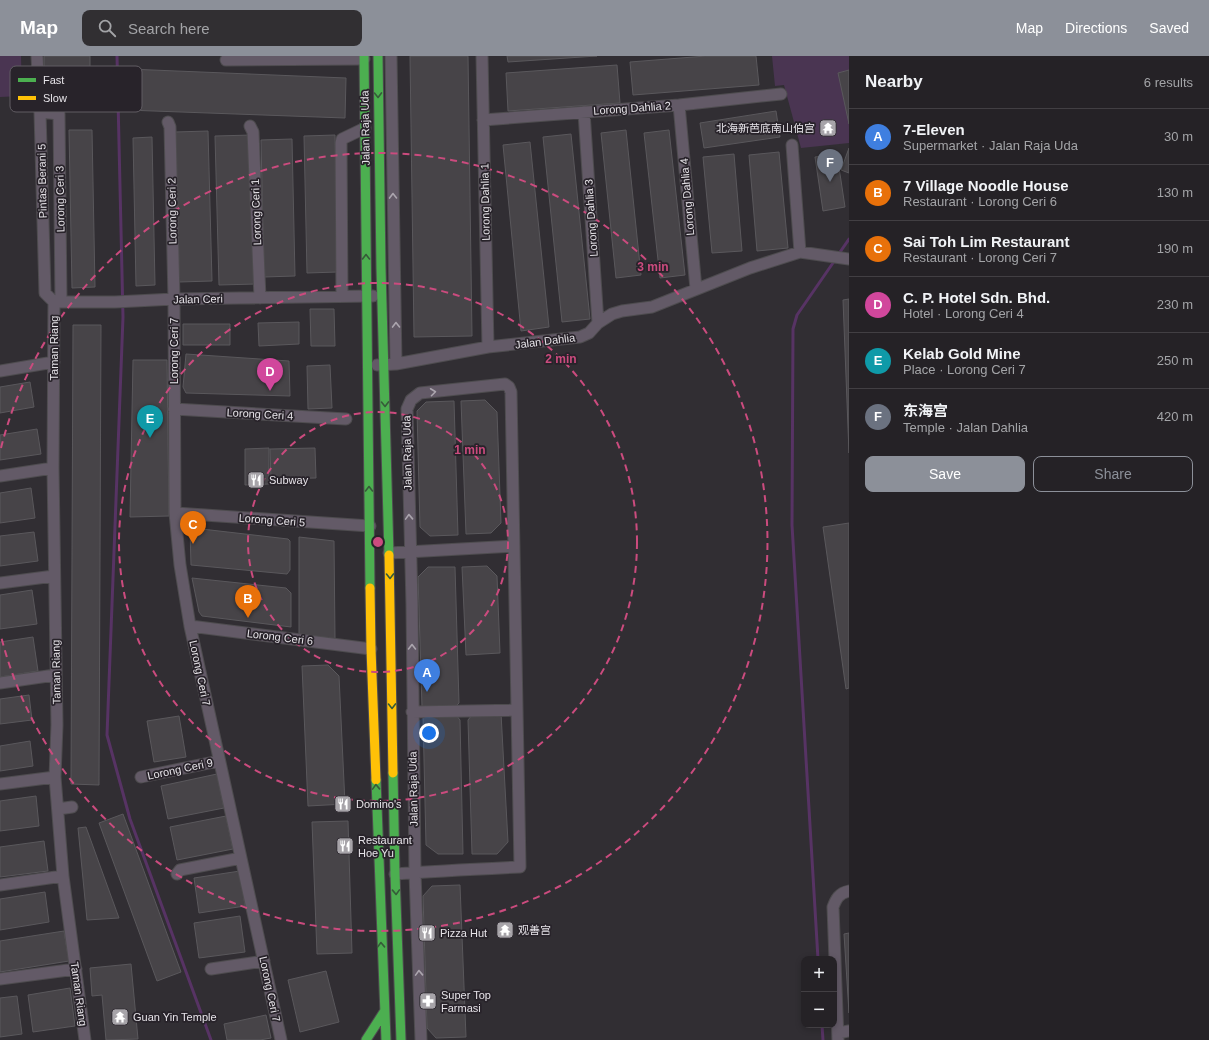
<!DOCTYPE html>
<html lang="en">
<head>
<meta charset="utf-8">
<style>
	:root { --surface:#252226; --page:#312f32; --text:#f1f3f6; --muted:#a3a4a7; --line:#423f43; --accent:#8c9099 }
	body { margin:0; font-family:Arial,"Noto Sans SC",sans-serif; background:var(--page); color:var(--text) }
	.controls { position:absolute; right:12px; bottom:12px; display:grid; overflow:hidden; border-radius:8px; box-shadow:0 2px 6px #0003 }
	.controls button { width:36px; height:36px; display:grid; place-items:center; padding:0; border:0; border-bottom:1px solid var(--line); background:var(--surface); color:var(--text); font:20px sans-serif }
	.you { position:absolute; left:429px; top:677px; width:14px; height:14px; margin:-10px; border:3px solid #fff; border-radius:50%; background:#1a73e8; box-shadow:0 0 0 6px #1a73e833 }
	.badge { display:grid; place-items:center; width:26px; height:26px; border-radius:50%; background:var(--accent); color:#fff; font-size:13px; font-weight:700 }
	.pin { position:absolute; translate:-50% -33px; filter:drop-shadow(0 1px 2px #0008) }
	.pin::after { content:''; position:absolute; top:21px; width:14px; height:12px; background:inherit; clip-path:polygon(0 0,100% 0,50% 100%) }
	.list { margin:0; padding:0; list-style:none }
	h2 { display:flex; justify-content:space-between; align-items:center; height:52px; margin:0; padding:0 16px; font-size:17px }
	h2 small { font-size:13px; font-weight:400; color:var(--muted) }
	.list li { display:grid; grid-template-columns:26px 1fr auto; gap:12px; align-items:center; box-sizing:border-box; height:56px; padding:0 16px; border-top:1px solid var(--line) }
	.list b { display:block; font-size:15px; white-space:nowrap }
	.list p { margin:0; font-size:13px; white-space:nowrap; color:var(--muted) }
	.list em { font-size:13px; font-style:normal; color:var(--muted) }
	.actions { display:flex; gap:8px; padding:12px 16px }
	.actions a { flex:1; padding:9px 0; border:1px solid var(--accent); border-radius:8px; text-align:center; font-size:14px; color:var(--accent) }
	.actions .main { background:var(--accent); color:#fff }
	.icon { flex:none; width:22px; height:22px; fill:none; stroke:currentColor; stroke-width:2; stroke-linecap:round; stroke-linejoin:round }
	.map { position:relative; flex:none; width:849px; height:984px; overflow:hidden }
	header { display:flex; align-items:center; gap:24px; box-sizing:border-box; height:56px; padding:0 20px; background:var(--accent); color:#fff }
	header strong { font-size:19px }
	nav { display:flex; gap:22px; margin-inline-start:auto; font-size:14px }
	.search { width:280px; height:36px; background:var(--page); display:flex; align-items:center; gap:10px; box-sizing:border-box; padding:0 14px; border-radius:8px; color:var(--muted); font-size:15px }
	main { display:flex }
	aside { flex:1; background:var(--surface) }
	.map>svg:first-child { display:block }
	.green { fill:#4a3552 }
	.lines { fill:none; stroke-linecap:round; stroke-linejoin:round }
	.stream { stroke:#573364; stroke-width:3 }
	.building { fill:#474448; stroke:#5a585c }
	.street-casing { stroke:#4e4c4f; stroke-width:13 }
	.fast-casing { stroke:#4e4c4f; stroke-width:11 }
	.slow-casing { stroke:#4e4c4f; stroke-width:11 }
	.street { stroke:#635a67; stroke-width:11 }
	.fast { stroke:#4caf50; stroke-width:9 }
	.slow { stroke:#ffc107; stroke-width:9 }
	.oneway { stroke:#365b39 }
	.oneway2 { stroke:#aba5ae }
	.ring { fill:none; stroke:#cb4b7e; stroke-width:2; stroke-dasharray:7 5 }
	.labels { text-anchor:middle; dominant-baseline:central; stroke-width:3.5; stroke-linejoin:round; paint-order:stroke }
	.street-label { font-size:11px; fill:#e6e3e8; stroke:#28232a }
	.poi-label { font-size:11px; fill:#e6e3e8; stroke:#28232a; text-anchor:start }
	.key { fill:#28232a; stroke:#615d63; stroke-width:1 }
	.key-label { font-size:11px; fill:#e6e3e8 }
	.centre { fill:#cb4b7e; stroke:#28232a; stroke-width:2 }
	.ring-label { font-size:12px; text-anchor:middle; font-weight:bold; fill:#cb4b7e; stroke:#28232a; stroke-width:3.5; stroke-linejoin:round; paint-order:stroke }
</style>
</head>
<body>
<header>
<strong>Map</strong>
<div class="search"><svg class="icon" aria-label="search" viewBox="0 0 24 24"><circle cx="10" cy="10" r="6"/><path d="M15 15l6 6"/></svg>Search here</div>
<nav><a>Map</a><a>Directions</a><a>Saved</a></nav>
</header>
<main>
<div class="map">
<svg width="849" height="984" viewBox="0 0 849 984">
	<rect width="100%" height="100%" fill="#312e33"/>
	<path class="green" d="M0 0H21L22 40 0 41Z
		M772 0H849V87L801 92 784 29 775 30Z"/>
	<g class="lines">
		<path class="stream" d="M117 0 123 261 107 679 130 763 211 984
			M838 199 849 183
			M818 903 792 469 793 273 797 259 835 204
			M822 969 823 984"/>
	</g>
	<path class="building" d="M44 0H90V11H44Z
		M410 0H468L472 280 414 281Z
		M507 0H597L508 6Z
		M706 0H756L759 29 633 39 630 6Z
		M617 9 620 47 508 55 506 17Z
		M128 13 346 22 345 62 126 54Z
		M849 14V68L838 17Z
		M776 55 780 81 704 92 700 67Z
		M69 74H92L95 231 72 232Z
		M626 74 641 219 616 222 601 77Z
		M669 74 685 219 660 222 644 77Z
		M208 75 212 225 179 226 175 76Z
		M571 78 590 263 562 266 543 81Z
		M252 79 256 228 219 229 215 80Z
		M335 79 338 216 307 217 304 80Z
		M152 81 155 229 136 230 133 82Z
		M292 83 295 220 264 221 261 84Z
		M530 86 549 271 521 275 503 89Z
		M849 92V117L841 114Z
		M779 96 788 192 757 195 749 99Z
		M734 98 742 195 712 197 703 101Z
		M837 98 845 151 823 155 815 101Z
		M849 243V397L843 244Z
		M310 253H334L335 290H311Z
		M299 266V288L259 290 258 267Z
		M183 268H230V289H183Z
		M73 269H101L99 729 71 728Z
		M186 298 289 305 290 340 186 337 183 331Z
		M133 304H167L169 460 130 461Z
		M330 309 332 352 308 353 307 310Z
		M30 326 34 351 0 357V331Z
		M485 344 497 356 501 467 491 477 466 478 461 345Z
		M454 345 458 479 430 480 420 471 417 355 426 346Z
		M37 373 41 398 0 404V379Z
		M269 392V428L245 429V393Z
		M315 392 316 422 271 423 270 393Z
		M31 432 35 462 0 467V437Z
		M849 467V632L846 633 823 471Z
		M193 472 288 483 290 485V514L287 518 191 509 190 474Z
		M34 476 38 505 0 510V480Z
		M299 481 334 485 335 583 299 578Z
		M487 510 497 520 500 597 466 599 462 511Z
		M428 511H455L459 647 455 651H422L418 521Z
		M192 522 286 532 291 537V571L202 560 199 556Z
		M32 534 37 568 0 573V539Z
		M33 581 38 615 0 621V586Z
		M328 609 339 620 345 748 308 750 302 610Z
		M29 639 32 664 0 668V643Z
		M501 657 508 786 497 798H472L468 664 472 659Z
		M456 659 460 664 463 798H438L426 789 423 660Z
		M179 660 186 701 154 706 147 665Z
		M30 685 33 710 0 715V690Z
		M217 718 224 752 168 763 161 730Z
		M36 740 39 770 0 775V745Z
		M123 758 181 916 157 925 99 767Z
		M226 760 233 793 177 804 170 771Z
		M348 765 352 897 317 898 312 766Z
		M86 771 119 862 87 864 78 772Z
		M44 785 48 815 0 821V791Z
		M240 815 245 850 199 857 194 822Z
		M460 829 466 981 436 982 427 972 423 840 432 830Z
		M45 836 49 866 0 874V843Z
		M240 860 245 896 199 902 194 867Z
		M64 875 69 905 0 916V885Z
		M849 877V957L844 878Z
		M131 908 138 983 106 984 102 939 92 940 90 912Z
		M326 915 339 966 300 976 288 924Z
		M70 932 75 970 33 976 28 939Z
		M17 940 22 978 0 981V942Z
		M266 959 271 982 260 984H227L224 968Z"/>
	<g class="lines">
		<defs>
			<path id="street" d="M37 0 40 56 45 237 54 246
				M391 0 396 308
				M482 0 488 291
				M226 4 364 3
				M679 49 696 233
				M40 56 59 58 61 246
				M584 56 598 267
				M483 64 679 49 781 38
				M168 66 170 71 174 243 175 457 180 509 190 570 281 984
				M250 70 253 76 260 242
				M792 89 800 196
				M342 240 341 87 342 83 365 72
				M54 246 53 412 57 669 55 721 63 820 85 984
				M54 246H115L174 243 373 240
				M377 309 396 308 488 291 580 281 589 277 598 267 612 258 622 255 652 251 750 212 800 196 849 203
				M0 315 54 306
				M174 353 346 363
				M0 420 53 412
				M175 457 370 470
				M389 497 514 490
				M0 527 54 520
				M190 570 371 593
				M0 627 55 619
				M412 656 517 654
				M141 721 219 705
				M0 728 55 721
				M58 753 72 751
				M177 818 180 814 241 802
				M395 818C437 815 478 813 520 811L511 336 509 331 505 328 420 337 411 344 407 353 412 548 415 817 421 984
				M0 829 63 820
				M211 913 264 905
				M0 923 76 913
				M838 977 849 975
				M838 984 833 851C836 843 839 837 849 835"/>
			<path id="fast" d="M364 0 370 532
				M378 0 381 212 389 499
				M393 717 395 818 401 984
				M376 724 386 984
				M366 984 384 956"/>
			<path id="slow" d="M389 499 393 717
				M370 532 371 593 376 724"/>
		</defs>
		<use href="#street" class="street-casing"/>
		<use href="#fast" class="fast-casing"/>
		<use href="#slow" class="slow-casing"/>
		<use href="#street" class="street"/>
		<use href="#fast" class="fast"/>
		<use href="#slow" class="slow"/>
	</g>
	<defs><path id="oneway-chevron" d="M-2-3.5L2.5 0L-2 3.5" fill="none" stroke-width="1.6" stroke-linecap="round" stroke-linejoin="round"/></defs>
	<g class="oneway">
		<use href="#oneway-chevron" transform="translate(378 39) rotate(89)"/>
		<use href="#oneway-chevron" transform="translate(366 201) rotate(-90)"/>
		<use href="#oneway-chevron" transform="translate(385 348) rotate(89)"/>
		<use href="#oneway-chevron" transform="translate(369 433) rotate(-90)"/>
		<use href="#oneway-chevron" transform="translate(390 520) rotate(89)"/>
		<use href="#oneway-chevron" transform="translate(392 650) rotate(89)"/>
		<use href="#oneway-chevron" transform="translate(376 731) rotate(-92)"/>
		<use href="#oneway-chevron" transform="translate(396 836) rotate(88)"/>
		<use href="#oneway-chevron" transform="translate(381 889) rotate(-92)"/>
	</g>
	<g class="oneway2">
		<use href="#oneway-chevron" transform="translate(393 140) rotate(-91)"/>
		<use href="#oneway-chevron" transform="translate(396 269) rotate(-91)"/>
		<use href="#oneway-chevron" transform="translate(433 336) rotate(-7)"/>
		<use href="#oneway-chevron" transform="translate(409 461) rotate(-92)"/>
		<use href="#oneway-chevron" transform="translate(412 591) rotate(-90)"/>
		<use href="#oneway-chevron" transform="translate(419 917) rotate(-92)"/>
	</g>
	<g class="ring">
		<circle cx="378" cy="486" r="130"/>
		<circle cx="378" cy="486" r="259"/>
		<path d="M1 392A389 389 0 1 1 1 580"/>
	</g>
	<defs>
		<symbol id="temple-square" viewBox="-11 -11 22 22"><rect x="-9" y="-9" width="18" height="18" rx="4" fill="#a7a4a9" stroke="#28232a"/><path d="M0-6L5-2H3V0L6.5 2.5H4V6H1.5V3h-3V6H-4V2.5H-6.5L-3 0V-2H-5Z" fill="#fff"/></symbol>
		<symbol id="restaurant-square" viewBox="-11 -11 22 22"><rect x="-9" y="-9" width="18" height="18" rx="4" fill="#a7a4a9" stroke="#28232a"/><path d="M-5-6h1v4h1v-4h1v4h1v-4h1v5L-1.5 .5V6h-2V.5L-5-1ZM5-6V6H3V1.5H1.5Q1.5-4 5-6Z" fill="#fff"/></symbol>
		<symbol id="pharmacy-square" viewBox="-11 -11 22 22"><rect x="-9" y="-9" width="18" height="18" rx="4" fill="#a7a4a9" stroke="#28232a"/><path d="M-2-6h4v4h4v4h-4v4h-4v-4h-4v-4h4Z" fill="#fff"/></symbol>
	</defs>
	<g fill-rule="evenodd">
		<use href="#temple-square" x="818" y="62" width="20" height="20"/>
		<use href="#restaurant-square" x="246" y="414" width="20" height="20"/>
		<use href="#restaurant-square" x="333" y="738" width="20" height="20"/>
		<use href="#restaurant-square" x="335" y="780" width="20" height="20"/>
		<use href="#temple-square" x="495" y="864" width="20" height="20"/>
		<use href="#restaurant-square" x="417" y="867" width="20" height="20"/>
		<use href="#pharmacy-square" x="418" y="935" width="20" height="20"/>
		<use href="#temple-square" x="110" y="951" width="20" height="20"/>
	</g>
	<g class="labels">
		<g class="street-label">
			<text transform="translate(632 52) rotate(-4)">Lorong Dahlia 2</text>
			<text transform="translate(365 72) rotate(-91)">Jalan Raja Uda</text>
			<text transform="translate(42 125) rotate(-91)">Pintas Berani 5</text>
			<text transform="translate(687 141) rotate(-95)">Lorong Dahlia 4</text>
			<text transform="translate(60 143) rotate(-91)">Lorong Ceri 3</text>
			<text transform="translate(485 146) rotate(-91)">Lorong Dahlia 1</text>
			<text transform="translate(172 155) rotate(-91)">Lorong Ceri 2</text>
			<text transform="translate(256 156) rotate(-92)">Lorong Ceri 1</text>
			<text transform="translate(591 162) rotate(-94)">Lorong Dahlia 3</text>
			<text transform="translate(198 243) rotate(-1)">Jalan Ceri</text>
			<text transform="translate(545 285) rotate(-7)">Jalan Dahlia</text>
			<text transform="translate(54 292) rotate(-90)">Taman Riang</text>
			<text transform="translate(174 295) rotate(-90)">Lorong Ceri 7</text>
			<text transform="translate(260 358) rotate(3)">Lorong Ceri 4</text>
			<text transform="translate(407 397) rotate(-91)">Jalan Raja Uda</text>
			<text transform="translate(272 464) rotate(4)">Lorong Ceri 5</text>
			<text transform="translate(280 581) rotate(7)">Lorong Ceri 6</text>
			<text transform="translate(56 616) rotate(-91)">Taman Riang</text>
			<text transform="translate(200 617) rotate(78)">Lorong Ceri 7</text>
			<text transform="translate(180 713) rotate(-12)">Lorong Ceri 9</text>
			<text transform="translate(413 733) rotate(-91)">Jalan Raja Uda</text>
			<text transform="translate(270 933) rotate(78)">Lorong Ceri 7</text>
			<text transform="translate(79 938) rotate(82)">Taman Riang</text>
		</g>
		<g class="poi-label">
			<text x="815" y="72" text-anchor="end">北海新芭底南山伯宫</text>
			<text x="269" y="424">Subway</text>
			<text x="356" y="748">Domino's</text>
			<text x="358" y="784">Restaurant<tspan x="358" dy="13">Hoe Yu</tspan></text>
			<text x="518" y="874">观善宫</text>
			<text x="440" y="877">Pizza Hut</text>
			<text x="441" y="939">Super Top<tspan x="441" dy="13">Farmasi</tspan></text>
			<text x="133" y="961">Guan Yin Temple</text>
		</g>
	</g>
	<rect x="10" y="10" width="132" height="46" rx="6" class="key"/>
	<rect x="18" y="22" width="18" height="4" fill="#4caf50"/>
	<rect x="18" y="40" width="18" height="4" fill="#ffc107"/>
	<g class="key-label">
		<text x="43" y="28">Fast</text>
		<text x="43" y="46">Slow</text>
	</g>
	<circle cx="378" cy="486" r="6" class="centre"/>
	<g class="ring-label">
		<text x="653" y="215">3 min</text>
		<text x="561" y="307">2 min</text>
		<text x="470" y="398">1 min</text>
	</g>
</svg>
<div class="controls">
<button>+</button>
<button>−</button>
</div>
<div class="you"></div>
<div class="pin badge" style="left:427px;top:636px;background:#3f7fe0">A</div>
<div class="pin badge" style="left:248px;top:562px;background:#e8710a">B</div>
<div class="pin badge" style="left:193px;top:488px;background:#e8710a">C</div>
<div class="pin badge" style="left:270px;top:335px;background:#d1479c">D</div>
<div class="pin badge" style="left:150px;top:382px;background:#0f9aa8">E</div>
<div class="pin badge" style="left:830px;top:126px;background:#6b7280">F</div>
</div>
<aside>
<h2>Nearby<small>6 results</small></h2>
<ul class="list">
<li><span class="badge" style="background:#3f7fe0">A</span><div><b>7-Eleven</b><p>Supermarket · Jalan Raja Uda</p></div><em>30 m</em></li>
<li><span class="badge" style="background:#e8710a">B</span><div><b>7 Village Noodle House</b><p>Restaurant · Lorong Ceri 6</p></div><em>130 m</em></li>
<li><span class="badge" style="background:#e8710a">C</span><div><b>Sai Toh Lim Restaurant</b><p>Restaurant · Lorong Ceri 7</p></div><em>190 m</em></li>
<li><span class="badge" style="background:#d1479c">D</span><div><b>C. P. Hotel Sdn. Bhd.</b><p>Hotel · Lorong Ceri 4</p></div><em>230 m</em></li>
<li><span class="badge" style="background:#0f9aa8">E</span><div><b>Kelab Gold Mine</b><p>Place · Lorong Ceri 7</p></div><em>250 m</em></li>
<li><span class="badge" style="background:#6b7280">F</span><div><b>东海宫</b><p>Temple · Jalan Dahlia</p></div><em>420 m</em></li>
</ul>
<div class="actions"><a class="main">Save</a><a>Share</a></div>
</aside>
</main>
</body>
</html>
